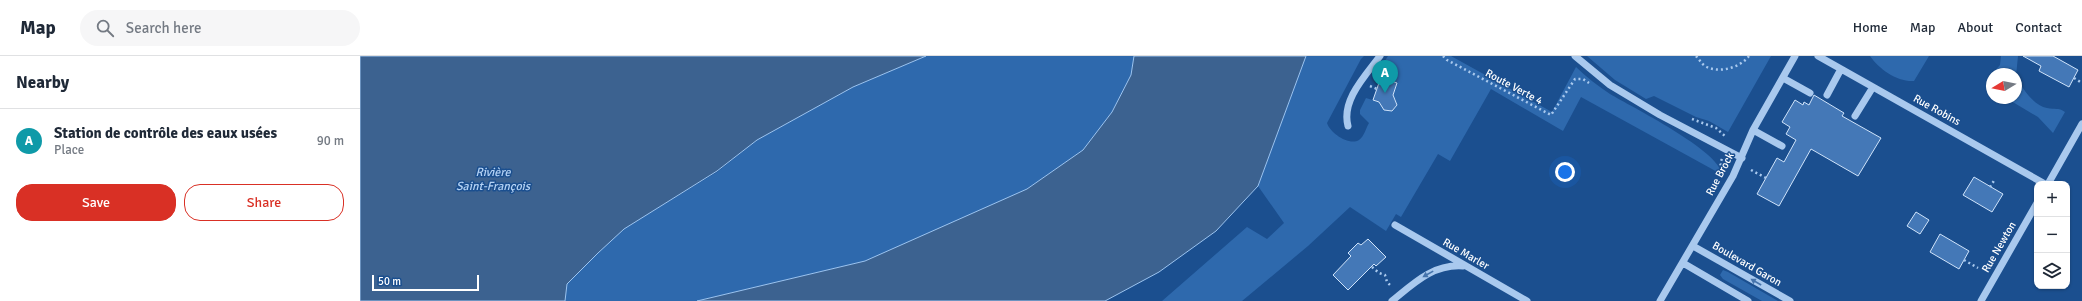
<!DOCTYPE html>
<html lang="en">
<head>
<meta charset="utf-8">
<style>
	:root { --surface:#fff; --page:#f6f6f7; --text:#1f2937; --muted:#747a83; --line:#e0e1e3; --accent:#d93025 }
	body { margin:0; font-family:Signika,sans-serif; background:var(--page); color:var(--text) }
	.controls { position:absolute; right:12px; bottom:12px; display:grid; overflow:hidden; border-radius:8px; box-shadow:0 1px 3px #0004 }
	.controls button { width:36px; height:36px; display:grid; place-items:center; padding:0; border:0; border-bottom:1px solid var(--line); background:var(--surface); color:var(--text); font:20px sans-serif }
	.compass { position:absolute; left:1626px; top:12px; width:36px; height:36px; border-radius:50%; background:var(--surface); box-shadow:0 1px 3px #0004; rotate:260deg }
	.scale { position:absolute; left:12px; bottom:10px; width:107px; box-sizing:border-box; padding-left:4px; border:2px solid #fff; border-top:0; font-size:11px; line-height:14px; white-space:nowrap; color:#fff; -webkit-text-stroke:3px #1b4f8f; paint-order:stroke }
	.you { position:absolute; left:1205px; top:116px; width:14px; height:14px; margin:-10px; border:3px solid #fff; border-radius:50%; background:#1a73e8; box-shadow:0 0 0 6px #1a73e833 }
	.badge { display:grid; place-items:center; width:26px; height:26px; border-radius:50%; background:var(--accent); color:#fff; font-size:13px; font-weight:700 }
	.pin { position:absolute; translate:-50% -33px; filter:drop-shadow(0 1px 2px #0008) }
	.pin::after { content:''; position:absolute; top:21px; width:14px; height:12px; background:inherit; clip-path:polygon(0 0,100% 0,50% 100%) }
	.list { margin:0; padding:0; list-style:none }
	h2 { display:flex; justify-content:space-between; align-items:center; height:52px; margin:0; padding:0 16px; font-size:17px }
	h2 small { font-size:13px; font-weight:400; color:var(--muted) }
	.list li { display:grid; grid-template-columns:26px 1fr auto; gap:12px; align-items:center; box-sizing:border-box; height:64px; padding:0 16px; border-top:1px solid var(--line) }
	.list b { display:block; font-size:15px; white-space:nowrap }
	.list p { margin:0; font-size:13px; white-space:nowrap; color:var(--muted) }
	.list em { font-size:13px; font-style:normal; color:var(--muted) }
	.actions { display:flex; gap:8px; padding:12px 16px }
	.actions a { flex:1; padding:9px 0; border:1px solid var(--accent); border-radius:16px; text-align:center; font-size:14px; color:var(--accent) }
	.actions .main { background:var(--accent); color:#fff }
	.icon { flex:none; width:22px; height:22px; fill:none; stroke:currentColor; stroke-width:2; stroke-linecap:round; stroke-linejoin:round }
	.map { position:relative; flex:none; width:1722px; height:245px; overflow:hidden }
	header { display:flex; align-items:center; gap:24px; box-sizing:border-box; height:56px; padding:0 20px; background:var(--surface); border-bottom:1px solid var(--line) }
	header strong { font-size:19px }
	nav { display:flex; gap:22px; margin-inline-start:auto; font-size:14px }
	.search { width:280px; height:36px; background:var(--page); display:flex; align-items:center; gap:10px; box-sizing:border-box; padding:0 14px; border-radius:22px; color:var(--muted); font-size:15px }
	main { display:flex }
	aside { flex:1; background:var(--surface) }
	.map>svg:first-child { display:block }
	.green { fill:#2e69ad }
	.water { fill:#3c6290; stroke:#9cc4f0 }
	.building { fill:#4478b7; stroke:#cfe3fa }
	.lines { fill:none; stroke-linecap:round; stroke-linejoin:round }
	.path { stroke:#a9c9ee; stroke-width:2.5; stroke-dasharray:2 3; stroke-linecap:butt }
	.minor { stroke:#a9c9ee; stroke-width:7 }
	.oneway { fill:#4674ac }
	.labels { text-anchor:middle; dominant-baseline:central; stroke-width:3; stroke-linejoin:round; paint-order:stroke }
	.street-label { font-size:11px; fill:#fff; stroke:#1b4f8f }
	.water-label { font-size:12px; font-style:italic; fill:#b5d3f5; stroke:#1b4f8f }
</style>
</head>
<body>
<header>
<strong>Map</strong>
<div class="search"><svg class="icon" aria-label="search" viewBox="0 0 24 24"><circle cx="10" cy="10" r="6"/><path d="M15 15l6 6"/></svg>Search here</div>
<nav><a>Home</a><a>Map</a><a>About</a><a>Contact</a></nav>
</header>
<main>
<aside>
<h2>Nearby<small></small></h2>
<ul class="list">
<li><span class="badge" style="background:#0f9aa8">A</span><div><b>Station de contrôle des eaux usées</b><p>Place</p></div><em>90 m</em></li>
</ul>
<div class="actions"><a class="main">Save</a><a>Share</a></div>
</aside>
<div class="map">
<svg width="1722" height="245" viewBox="0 0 1722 245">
	<rect width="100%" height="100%" fill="#1b4f8f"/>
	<path class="green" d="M566 0H774L771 19 752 56 723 94 667 133 563 181 505 205 337 245H205L207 228 238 197 263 173 357 116 397 84 493 31Z
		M946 0H1004L1001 3 967 67C970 77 989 90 999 84 1004 81 1006 72 1009 67L1000 58V54L1006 42 1022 47 1024 54 1032 55 1037 49 1035 43 1032 41 1037 27 1016 19 1028 0H1091L1192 56 1216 11C1226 21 1238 30 1250 38 1270 50 1362 96 1361 118L1221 41 1203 75 1131 33 1090 105 1078 98 1041 161 1036 158 1026 175 990 151 948 190 882 245H802L887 171 907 183 924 167 898 130Z
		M1227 0H1411L1368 76 1349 65 1336 61 1294 40 1286 43 1255 24Z
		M1510 0H1569L1554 25C1537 26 1519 13 1510 0Z
		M1641 0H1658L1656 20V18H1632L1640 9Z
		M1656 20C1661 31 1674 50 1687 52 1695 54 1698 51 1705 56L1693 77 1678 61 1646 42H1656Z
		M1363 214 1368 216 1418 245H1402L1363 223 1360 219Z"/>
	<path class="water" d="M0 0H566L493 31 397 84 357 115 264 173 238 197 207 228 205 245H0Z
		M774 0H946L898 130 856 175 799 216 745 245H337L505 205 667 133 723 94 752 56 771 19Z"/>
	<path class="building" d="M1663 0H1693L1718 14 1709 31 1679 15 1681 10Z
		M1021 21 1037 27 1033 39 1037 49 1032 55 1024 54 1019 46 1013 44Z
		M1454 39 1484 57 1482 60 1521 82 1498 120 1451 93 1419 150 1397 138 1417 102 1424 106 1436 84 1426 78 1430 71 1422 66 1435 44 1443 49 1444 46 1449 49Z
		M1614 121 1643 138 1632 156 1603 139Z
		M1556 156 1569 164 1560 178 1547 170Z
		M1580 178 1609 195 1599 213 1570 196Z
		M1008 183 1026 201 1016 210 1014 208 988 234 973 219 991 200 988 197 998 187 1001 189Z"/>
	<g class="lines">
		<path class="path" d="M1083 0 1087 4 1191 59 1215 23H1223L1229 27
			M1336 0C1339 3 1341 7 1345 10 1358 18 1380 12 1389 0
			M1714 22 1722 27
			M1010 30 1017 33
			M1332 63 1356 72 1366 81
			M1362 103 1360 107 1364 116
			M1391 114 1406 122
			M1630 131 1635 123
			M1604 204 1618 212
			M1012 211 1019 217 1025 219 1027 226 1032 231"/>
		<path class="minor" d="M1215 0 1250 29 1300 59 1382 102
			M1458 0 1685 128
			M1423 22 1450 37
			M1467 39 1481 13
			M1495 60 1513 31
			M988 70C981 44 1006 19 1020 0
			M1393 74 1422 90
			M1688 128 1722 68
			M1035 169 1167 245
			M1333 190 1430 245
			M1323 207 1388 245
			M1032 245C1054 227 1073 208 1103 210
			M1300 245 1373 120 1393 74 1435 0
			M1621 245 1677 147"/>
	</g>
	<defs><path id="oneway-solid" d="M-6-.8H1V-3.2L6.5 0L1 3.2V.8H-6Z"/></defs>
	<g class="oneway">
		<use href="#oneway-solid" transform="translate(1068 218) rotate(151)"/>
		<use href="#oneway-solid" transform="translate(1396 226) rotate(-150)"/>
	</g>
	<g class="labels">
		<g class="street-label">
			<text transform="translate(1154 31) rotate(28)">Route Verte 4</text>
			<text transform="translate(1577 54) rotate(29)">Rue Robins</text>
			<text transform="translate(1360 118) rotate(-62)">Rue Brock</text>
			<text transform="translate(1639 191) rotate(-60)">Rue Newton</text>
			<text transform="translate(1106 198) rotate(30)">Rue Marler</text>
			<text transform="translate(1387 208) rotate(30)">Boulevard Garon</text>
		</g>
		<g class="water-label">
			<text x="133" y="116">Rivière<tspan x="133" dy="14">Saint-François</tspan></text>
		</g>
	</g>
</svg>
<div class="controls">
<button>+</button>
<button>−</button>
<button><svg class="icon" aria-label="layers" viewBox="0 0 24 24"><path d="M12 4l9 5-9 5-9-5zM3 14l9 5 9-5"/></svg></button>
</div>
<svg class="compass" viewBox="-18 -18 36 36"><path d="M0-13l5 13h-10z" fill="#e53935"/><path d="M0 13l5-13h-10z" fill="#747a83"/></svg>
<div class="scale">50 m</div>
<div class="you"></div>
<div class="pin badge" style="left:1025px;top:37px;background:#0f9aa8">A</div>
</div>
</main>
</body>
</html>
